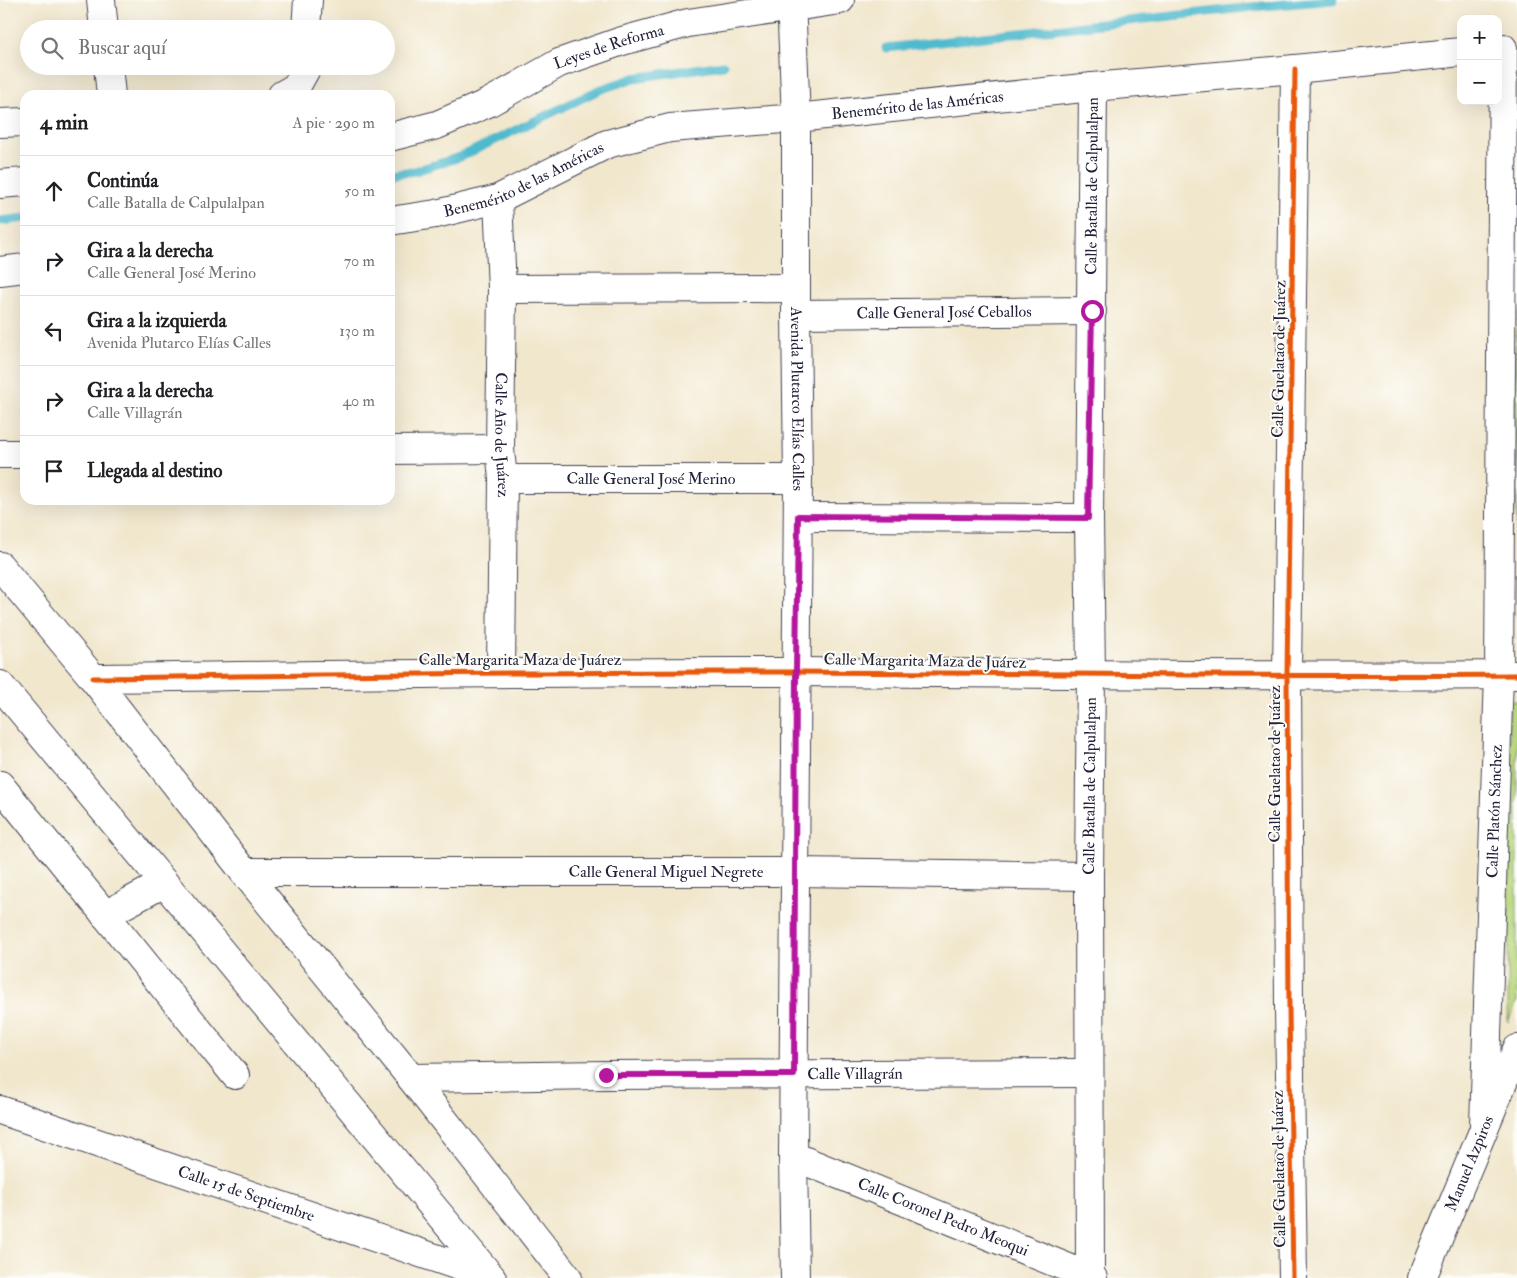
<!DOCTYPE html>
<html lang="es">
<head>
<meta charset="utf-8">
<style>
	:root { --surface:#fff; --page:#f2f2f2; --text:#202124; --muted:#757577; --line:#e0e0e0 }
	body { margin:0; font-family:"IM FELL Double Pica",serif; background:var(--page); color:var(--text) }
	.controls { position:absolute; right:15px; top:15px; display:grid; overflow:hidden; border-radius:10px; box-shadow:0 5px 20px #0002 }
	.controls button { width:45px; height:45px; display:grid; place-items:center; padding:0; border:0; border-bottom:1px solid var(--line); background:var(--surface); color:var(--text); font:25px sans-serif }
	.stop { position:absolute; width:15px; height:15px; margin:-11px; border:4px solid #b5179e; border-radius:50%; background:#fff }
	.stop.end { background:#b5179e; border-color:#fff; box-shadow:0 1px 5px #0008 }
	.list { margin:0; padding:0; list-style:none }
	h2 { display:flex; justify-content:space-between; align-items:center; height:65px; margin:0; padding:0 20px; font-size:21px }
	h2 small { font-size:16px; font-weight:400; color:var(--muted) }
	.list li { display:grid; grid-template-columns:32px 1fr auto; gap:15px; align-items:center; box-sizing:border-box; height:70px; padding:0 20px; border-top:1px solid var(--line) }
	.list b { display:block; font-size:19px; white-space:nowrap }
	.list p { margin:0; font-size:16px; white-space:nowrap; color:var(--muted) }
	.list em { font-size:16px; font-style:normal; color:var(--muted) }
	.icon { flex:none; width:28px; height:28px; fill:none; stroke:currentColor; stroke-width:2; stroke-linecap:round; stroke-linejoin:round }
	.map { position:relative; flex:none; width:1517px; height:1278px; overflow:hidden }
	.search { position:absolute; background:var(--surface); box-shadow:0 5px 20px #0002; left:20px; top:20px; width:375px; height:55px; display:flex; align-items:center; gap:12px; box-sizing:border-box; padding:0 18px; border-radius:28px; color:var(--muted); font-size:19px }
	.panel { position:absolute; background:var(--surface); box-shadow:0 5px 20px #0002; left:20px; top:90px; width:375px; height:415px; border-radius:15px }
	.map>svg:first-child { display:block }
	.green { fill:#b8d77e; stroke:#6d7c5c }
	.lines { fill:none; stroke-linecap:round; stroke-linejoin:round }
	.stream { stroke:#50bace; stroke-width:9 }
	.minor-casing { stroke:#414051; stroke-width:30 }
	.major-casing { stroke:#414051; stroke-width:30 }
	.minor { stroke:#fff; stroke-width:28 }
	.major { stroke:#fff; stroke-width:28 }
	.cycleway-casing { stroke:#fdfcf7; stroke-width:8 }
	.cycleway { stroke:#e8590c; stroke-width:5 }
	.route { stroke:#b5179e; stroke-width:6 }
	.labels { text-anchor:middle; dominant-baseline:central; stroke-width:4; stroke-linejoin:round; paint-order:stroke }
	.street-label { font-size:16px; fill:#22223b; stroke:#fdfcf7 }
</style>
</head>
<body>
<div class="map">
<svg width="1517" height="1278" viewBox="0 0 1517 1278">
	<rect width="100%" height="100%" fill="#fdfcf7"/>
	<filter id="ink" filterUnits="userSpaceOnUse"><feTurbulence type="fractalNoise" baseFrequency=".02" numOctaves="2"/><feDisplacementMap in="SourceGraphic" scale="10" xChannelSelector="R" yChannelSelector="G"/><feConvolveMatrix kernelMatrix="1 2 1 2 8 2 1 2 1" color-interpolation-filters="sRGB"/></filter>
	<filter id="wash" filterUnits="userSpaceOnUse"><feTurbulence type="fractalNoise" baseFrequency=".0096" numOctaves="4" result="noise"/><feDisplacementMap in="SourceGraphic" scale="20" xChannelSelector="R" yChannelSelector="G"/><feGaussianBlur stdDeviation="1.12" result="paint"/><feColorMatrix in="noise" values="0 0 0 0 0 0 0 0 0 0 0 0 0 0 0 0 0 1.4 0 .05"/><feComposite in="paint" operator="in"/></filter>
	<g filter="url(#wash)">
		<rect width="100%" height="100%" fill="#f1e7cd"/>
		<path class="green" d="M1517 304V545L1514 391Z
			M1509 701H1517V1001L1508 1022Z"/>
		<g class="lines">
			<path class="stream" d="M886 48 1252 7 1333 0
				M390 174 415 171 460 157 599 90 634 78 723 65
				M0 221 25 218"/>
		</g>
	</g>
	<g filter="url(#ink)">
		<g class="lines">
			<defs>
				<g id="minor">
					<path d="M101 0 104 29"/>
					<path d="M306 29 308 0"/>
					<path d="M108 66 111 95"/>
					<path d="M282 95 296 87 306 69V66"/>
					<path d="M0 123 25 122"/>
					<path id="s1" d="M390 137 437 125 488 103 559 63 622 41 688 23 840 0"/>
					<path d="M0 184 25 182"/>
					<path id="s2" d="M498 199 502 289 500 449 503 479 501 672"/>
					<path id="s3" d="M390 221 436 214 498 199 607 144 670 128 796 118 1093 87 1295 69 1461 52"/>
					<path d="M0 271 25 268"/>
					<path d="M502 289 796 288"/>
					<path id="s4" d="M796 314 1092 311"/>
					<path d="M390 450 500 449"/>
					<path d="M0 454H25"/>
					<path id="s5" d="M503 479H798"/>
					<path d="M798 517 1089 518"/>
					<path d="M93 678C327 675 560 671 794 672 1035 673 1276 677 1517 675"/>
					<path d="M0 785 235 1075"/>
					<path id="s6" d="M244 872H795L1089 876"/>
					<path d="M105 915 164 883"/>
					<path id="s7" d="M411 1078 606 1075 1088 1073"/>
					<path id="s8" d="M0 1110 491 1277"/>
					<path id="s9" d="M1484 1125 1499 675 1503 48"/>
					<path id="s10" d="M793 1156 1093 1278"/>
					<path id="s11" d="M1090 1276 1089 876 1091 675 1089 518 1093 87"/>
					<path d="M1293 1278 1289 1007 1287 675 1295 69"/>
					<path id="s12" d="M1422 1278 1517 1049"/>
				</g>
				<g id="major">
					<path id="s13" d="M791 0 796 118V314L798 479 793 1156 795 1278"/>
					<path d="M0 566 93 678 244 872 411 1078 568 1278"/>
					<path d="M0 685 492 1278"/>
				</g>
			</defs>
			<use href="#minor" class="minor-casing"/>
			<use href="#major" class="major-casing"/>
			<use href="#minor" class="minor"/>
			<use href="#major" class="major"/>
			<defs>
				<path id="cycleway" d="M93 678C327 675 560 671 794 672 1035 673 1276 677 1517 675
					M1293 1278 1289 1007 1287 675 1295 69"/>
			</defs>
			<use href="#cycleway" class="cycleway-casing"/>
			<use href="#cycleway" class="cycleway"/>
		</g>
	</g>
	<g class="lines" filter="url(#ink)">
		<path class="route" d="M606 1075H794L796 672 798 516 1088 518 1092 311"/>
	</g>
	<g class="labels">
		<g class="street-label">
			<text stroke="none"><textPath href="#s1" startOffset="238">Leyes de Reforma</textPath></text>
			<text stroke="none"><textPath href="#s3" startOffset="546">Benemérito de las Américas</textPath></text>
			<text stroke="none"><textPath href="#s3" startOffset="141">Benemérito de las Américas</textPath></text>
			<text stroke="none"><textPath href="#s11" startOffset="1090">Calle Batalla de Calpulalpan</textPath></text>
			<text stroke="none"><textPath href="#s4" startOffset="148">Calle General José Ceballos</textPath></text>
			<text transform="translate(1279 359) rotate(-89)">Calle Guelatao de Juárez</text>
			<text stroke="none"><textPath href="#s13" startOffset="399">Avenida Plutarco Elías Calles</textPath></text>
			<text stroke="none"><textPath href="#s2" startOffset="236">Calle Año de Juárez</textPath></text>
			<text stroke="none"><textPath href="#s5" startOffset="148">Calle General José Merino</textPath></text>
			<text x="520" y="660">Calle Margarita Maza de Juárez</text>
			<text transform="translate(925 661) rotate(1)">Calle Margarita Maza de Juárez</text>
			<text transform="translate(1275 764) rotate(-90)">Calle Guelatao de Juárez</text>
			<text stroke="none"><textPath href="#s11" startOffset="490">Calle Batalla de Calpulalpan</textPath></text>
			<text stroke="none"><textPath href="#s9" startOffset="314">Calle Platón Sánchez</textPath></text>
			<text stroke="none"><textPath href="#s6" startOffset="422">Calle General Miguel Negrete</textPath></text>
			<text stroke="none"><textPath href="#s7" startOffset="444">Calle Villagrán</textPath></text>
			<text stroke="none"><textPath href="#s12" startOffset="124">Manuel Azpiros</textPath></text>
			<text transform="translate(1279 1169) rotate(-91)">Calle Guelatao de Juárez</text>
			<text stroke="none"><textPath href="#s8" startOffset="260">Calle 15 de Septiembre</textPath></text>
			<text stroke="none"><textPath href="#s10" startOffset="162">Calle Coronel Pedro Meoqui</textPath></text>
		</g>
	</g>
</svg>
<div class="controls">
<button>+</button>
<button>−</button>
</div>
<div class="stop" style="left:1092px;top:311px"></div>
<div class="stop end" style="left:606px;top:1075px"></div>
<div class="search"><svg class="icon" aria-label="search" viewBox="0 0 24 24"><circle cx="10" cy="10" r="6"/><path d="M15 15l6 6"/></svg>Buscar aquí</div>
<section class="panel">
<h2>4 min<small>A pie · 290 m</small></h2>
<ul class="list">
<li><svg class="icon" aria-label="ahead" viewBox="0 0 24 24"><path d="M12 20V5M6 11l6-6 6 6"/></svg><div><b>Continúa</b><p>Calle Batalla de Calpulalpan</p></div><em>50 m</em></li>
<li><svg class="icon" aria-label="right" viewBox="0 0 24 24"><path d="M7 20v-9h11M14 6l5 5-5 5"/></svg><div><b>Gira a la derecha</b><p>Calle General José Merino</p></div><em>70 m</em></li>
<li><svg class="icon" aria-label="left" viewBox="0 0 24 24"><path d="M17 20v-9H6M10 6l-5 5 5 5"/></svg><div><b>Gira a la izquierda</b><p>Avenida Plutarco Elías Calles</p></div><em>130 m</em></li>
<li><svg class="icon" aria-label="right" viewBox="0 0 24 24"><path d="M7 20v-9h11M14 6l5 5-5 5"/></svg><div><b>Gira a la derecha</b><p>Calle Villagrán</p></div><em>40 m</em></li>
<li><svg class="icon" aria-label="arrive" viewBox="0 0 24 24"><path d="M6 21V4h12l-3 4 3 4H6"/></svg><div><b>Llegada al destino</b></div></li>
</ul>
</section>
</div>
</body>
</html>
